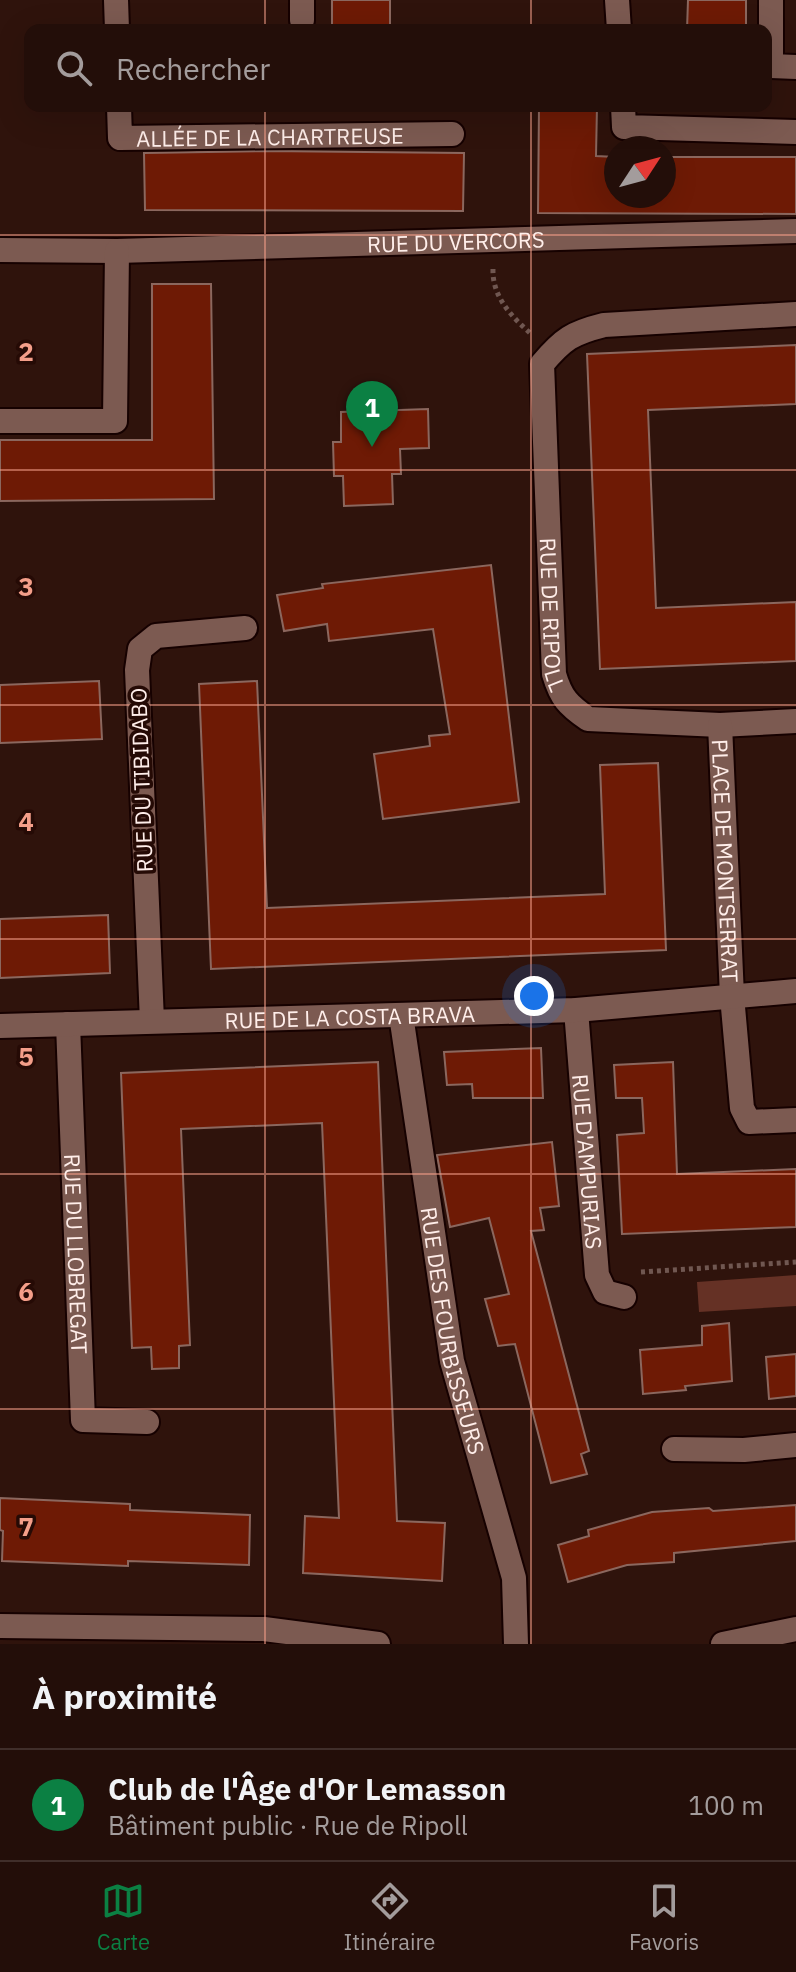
<!DOCTYPE html>
<html lang="fr">
<head>
<meta charset="utf-8">
<style>
	:root { --surface:#230e09; --page:#2f1c17; --text:#f1f3f6; --muted:#a39c9c; --line:#402e2a; --accent:#0b8043 }
	body { margin:0; font-family:"IBM Plex Sans",sans-serif; background:var(--page); color:var(--text) }
	.compass { position:absolute; left:604px; top:136px; width:72px; height:72px; border-radius:50%; background:var(--surface); box-shadow:0 8px 32px #0002; rotate:54deg }
	.you { position:absolute; left:534px; top:996px; width:28px; height:28px; margin:-20px; border:6px solid #fff; border-radius:50%; background:#1a73e8; box-shadow:0 0 0 12px #1a73e833 }
	.badge { display:grid; place-items:center; width:52px; height:52px; border-radius:50%; background:var(--accent); color:#fff; font-size:26px; font-weight:700 }
	.pin { position:absolute; translate:-50% -66px; filter:drop-shadow(0 2px 4px #0008) }
	.pin::after { content:''; position:absolute; top:42px; width:28px; height:24px; background:inherit; clip-path:polygon(0 0,100% 0,50% 100%) }
	.list { margin:0; padding:0; list-style:none }
	h2 { display:flex; justify-content:space-between; align-items:center; height:104px; margin:0; padding:0 32px; font-size:34px }
	h2 small { font-size:26px; font-weight:400; color:var(--muted) }
	.list li { display:grid; grid-template-columns:52px 1fr auto; gap:24px; align-items:center; box-sizing:border-box; height:112px; padding:0 32px; border-top:2px solid var(--line) }
	.list b { display:block; font-size:30px; white-space:nowrap }
	.list p { margin:0; font-size:26px; white-space:nowrap; color:var(--muted) }
	.list em { font-size:26px; font-style:normal; color:var(--muted) }
	.icon { flex:none; width:44px; height:44px; fill:none; stroke:currentColor; stroke-width:2; stroke-linecap:round; stroke-linejoin:round }
	.map { position:relative; flex:none; width:796px; height:1644px; overflow:hidden }
	.search { position:absolute; background:var(--surface); box-shadow:0 8px 32px #0002; left:24px; right:24px; top:24px; height:88px; display:flex; align-items:center; gap:20px; box-sizing:border-box; padding:0 28px; border-radius:16px; color:var(--muted); font-size:30px }
	.sheet { height:216px; background:var(--surface) }
	nav { display:flex; justify-content:space-around; align-items:center; box-sizing:border-box; height:112px; border-top:2px solid var(--line); background:var(--surface); font-size:22px; color:var(--muted) }
	nav a { display:grid; justify-items:center; gap:4px }
	nav .on { color:var(--accent) }
	.map>svg:first-child { display:block }
	.green { fill:#653125 }
	.building { fill:#6e1a05; stroke:#8b675e; stroke-width:2 }
	.lines { fill:none; stroke-linecap:round; stroke-linejoin:round }
	.minor-casing { stroke:#160100; stroke-width:28 }
	.tertiary-casing { stroke:#160100; stroke-width:28 }
	.path { stroke:#705751; stroke-width:5; stroke-dasharray:4 4; stroke-linecap:butt }
	.minor { stroke:#7c5a51; stroke-width:24 }
	.tertiary { stroke:#7c5a51; stroke-width:24 }
	.grid { fill:none; stroke:#f49e89; stroke-width:2; stroke-opacity:0.55 }
	.labels { text-anchor:middle; dominant-baseline:central; stroke-width:7; stroke-linejoin:round; paint-order:stroke }
	.street-label { font-size:22px; fill:#ffeeea; stroke:#250a05 }
	.grid-label { font-size:26px; text-anchor:middle; font-weight:bold; fill:#f49e89; stroke:#250a05; stroke-width:7; stroke-linejoin:round; paint-order:stroke }
</style>
</head>
<body>
<div class="map">
<svg width="796" height="1644" viewBox="0 0 796 1644">
	<rect width="100%" height="100%" fill="#2f130c"/>
	<path class="green" d="M796 1275V1306L699 1312 697 1282Z"/>
	<path class="building" d="M332 0H390V30H332Z
		M688 0H746V30H687Z
		M539 106H597L596 156 616 157V196H664V157H796V214L538 213Z
		M267 151 464 153 463 211 145 210 144 153Z
		M152 284H211L214 499 0 501V440H152Z
		M796 345V404L648 410 656 608 796 602V661L600 669 587 354Z
		M428 409 429 448 400 449 401 474H392L393 504 344 506 343 476H334L333 442H341V412Z
		M491 565 519 802 383 819 374 754 430 746 429 736 450 734 433 629 329 641 327 624 284 631 277 595 323 588 322 584Z
		M99 681 102 739 0 743V685Z
		M257 681 267 908 605 894 600 765 658 763 666 950 211 969 199 684Z
		M108 915 110 973 0 978V919Z
		M541 1048 543 1098H473L472 1084 447 1085 444 1052Z
		M378 1062 397 1521 445 1523 442 1581 303 1573 305 1516 339 1518 322 1123 181 1129 190 1345 179 1346V1368L152 1369 151 1347 132 1348 121 1073Z
		M673 1062 677 1174 796 1169V1227L622 1234 617 1135 644 1133 642 1098H616L614 1065Z
		M552 1142 559 1206 540 1208 544 1230 531 1231 589 1451 581 1454 587 1474 551 1483 515 1344 498 1346 485 1299 509 1294 489 1218 450 1227 437 1155Z
		M729 1323 732 1381 685 1386 686 1390 643 1394 640 1350 702 1345V1326Z
		M796 1354V1396L769 1399 766 1357Z
		M0 1498 130 1504V1510L250 1515 249 1565 128 1561V1566L2 1561 3 1531 0 1530Z
		M796 1505V1541L674 1553V1562L627 1565 568 1582 558 1545 589 1536 588 1530 652 1512 709 1508 713 1511Z"/>
	<g class="lines">
		<defs>
			<g id="minor">
				<path d="M116 0 117 30"/>
				<path d="M302 0V20"/>
				<path d="M617 0 619 30"/>
				<path d="M771 0V66L796 67"/>
				<path id="s1" d="M119 106 120 138 452 134"/>
				<path d="M623 106 624 127 796 132"/>
				<path id="s2" d="M0 250 117 251 796 231"/>
				<path id="s3" d="M796 314 604 325C572 333 563 339 542 364L554 674C561 698 568 705 588 719L720 725 796 721"/>
				<path d="M0 421H115L117 251"/>
				<path id="s4" d="M720 725 732 996 742 1108 749 1122 796 1120"/>
				<path id="s5" d="M576 1010 597 1275 605 1292 624 1297"/>
				<path id="s6" d="M401 1015 452 1361 514 1578 516 1644"/>
				<path d="M152 1021 137 670 140 649 156 636 245 628"/>
				<path id="s7" d="M68 1024 83 1420 147 1422"/>
				<path id="s8" d="M0 1026 576 1010 796 991"/>
				<path d="M674 1449 744 1450 796 1445"/>
				<path d="M0 1626 264 1629 378 1644"/>
			</g>
			<path id="tertiary" d="M723 1644 796 1629"/>
		</defs>
		<use href="#minor" class="minor-casing"/>
		<use href="#tertiary" class="tertiary-casing"/>
		<path class="path" d="M493 269C492 296 511 316 530 333
			M641 1272 796 1262"/>
		<use href="#minor" class="minor"/>
		<use href="#tertiary" class="tertiary"/>
	</g>
	<path class="grid" d="M265 0V30M531 0V30M265 106V1644M531 106V1644M0 235H796M0 470H796M0 705H796M0 939H796M0 1174H796M0 1409H796"/>
	<g class="labels">
		<g class="street-label">
			<text stroke="none"><textPath href="#s1" startOffset="182">ALLÉE DE LA CHARTREUSE</textPath></text>
			<text stroke="none"><textPath href="#s2" startOffset="456">RUE DU VERCORS</textPath></text>
			<text stroke="none"><textPath href="#s3" startOffset="518">RUE DE RIPOLL</textPath></text>
			<text transform="translate(141 780) rotate(-92)">RUE DU TIBIDABO</text>
			<text stroke="none"><textPath href="#s4" startOffset="136">PLACE DE MONTSERRAT</textPath></text>
			<text stroke="none"><textPath href="#s8" startOffset="350">RUE DE LA COSTA BRAVA</textPath></text>
			<text stroke="none"><textPath href="#s5" startOffset="152">RUE D'AMPURIAS</textPath></text>
			<text stroke="none"><textPath href="#s7" startOffset="230">RUE DU LLOBREGAT</textPath></text>
			<text stroke="none"><textPath href="#s6" startOffset="320">RUE DES FOURBISSEURS</textPath></text>
		</g>
	</g>
	<g class="grid-label">
		<text x="26" y="361">2</text>
		<text x="26" y="596">3</text>
		<text x="26" y="831">4</text>
		<text x="26" y="1066">5</text>
		<text x="26" y="1301">6</text>
		<text x="26" y="1536">7</text>
	</g>
</svg>
<svg class="compass" viewBox="-18 -18 36 36"><path d="M0-13l5 13h-10z" fill="#e53935"/><path d="M0 13l5-13h-10z" fill="#a39c9c"/></svg>
<div class="you"></div>
<div class="pin badge" style="left:372px;top:447px">1</div>
<div class="search"><svg class="icon" aria-label="search" viewBox="0 0 24 24"><circle cx="10" cy="10" r="6"/><path d="M15 15l6 6"/></svg>Rechercher</div>
</div>
<section class="sheet">
<h2>À proximité<small></small></h2>
<ul class="list">
<li><span class="badge">1</span><div><b>Club de l'Âge d'Or Lemasson</b><p>Bâtiment public · Rue de Ripoll</p></div><em>100 m</em></li>
</ul>
</section>
<nav>
<a class="on"><svg class="icon" aria-label="map" viewBox="0 0 24 24"><path d="M3 6l6-2 6 2 6-2v14l-6 2-6-2-6 2zM9 4v14M15 6v14"/></svg>Carte</a>
<a><svg class="icon" aria-label="directions" viewBox="0 0 24 24"><path d="M12 3l9 9-9 9-9-9zM9 14v-3h6M13 9l2 2-2 2"/></svg>Itinéraire</a>
<a><svg class="icon" aria-label="saved" viewBox="0 0 24 24"><path d="M7 4h10v16l-5-4-5 4z"/></svg>Favoris</a>
</nav>
</body>
</html>
